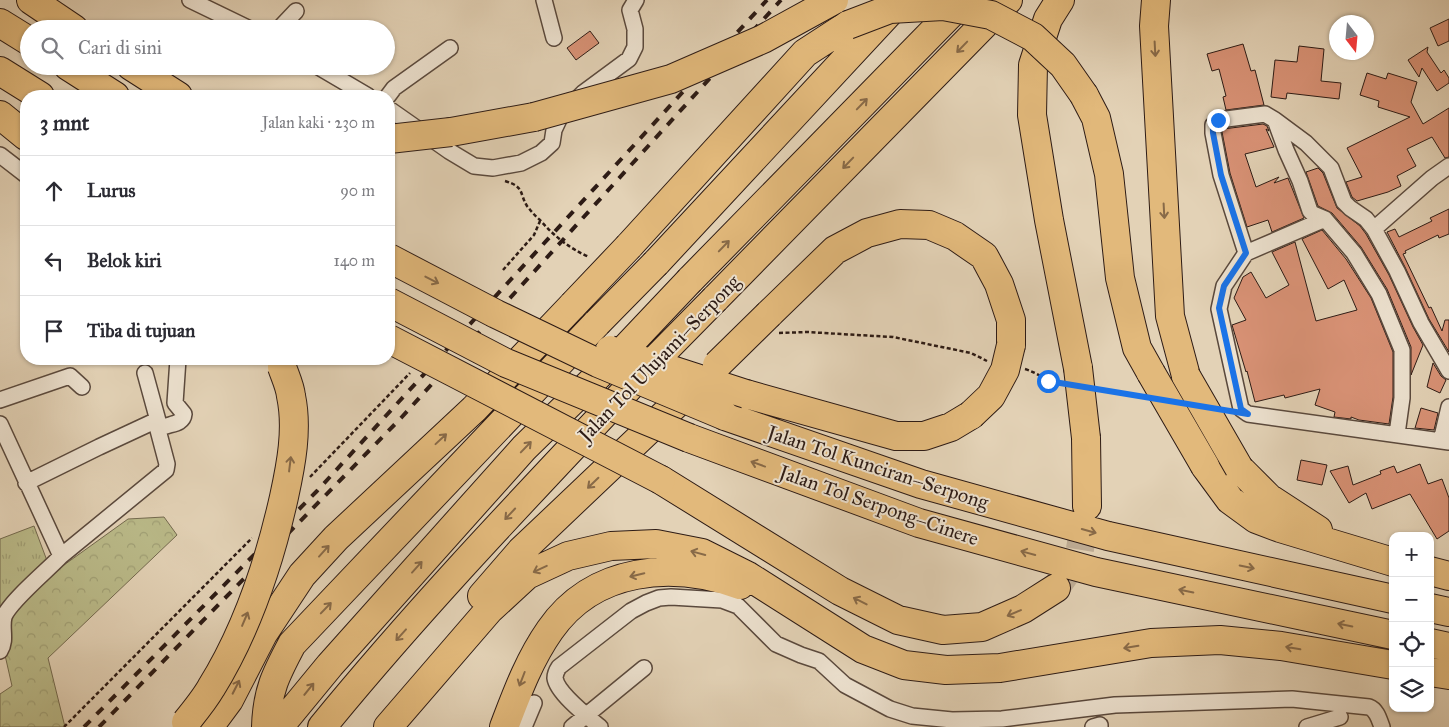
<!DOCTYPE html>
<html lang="id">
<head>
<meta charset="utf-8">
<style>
	:root { --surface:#fff; --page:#f2f2f3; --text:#2b2b33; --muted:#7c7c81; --line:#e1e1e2 }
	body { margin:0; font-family:"IM FELL Great Primer",serif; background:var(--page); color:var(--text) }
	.controls { position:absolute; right:15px; bottom:15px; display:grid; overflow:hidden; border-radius:10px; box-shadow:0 1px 4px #0004 }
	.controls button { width:45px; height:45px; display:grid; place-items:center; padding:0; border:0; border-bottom:1px solid var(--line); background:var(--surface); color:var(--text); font:25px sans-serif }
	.compass { position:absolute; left:1329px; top:15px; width:45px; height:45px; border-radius:50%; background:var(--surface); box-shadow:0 1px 4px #0004; rotate:164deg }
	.stop { position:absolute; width:15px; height:15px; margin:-11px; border:4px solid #1a73e8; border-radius:50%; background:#fff }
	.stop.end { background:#1a73e8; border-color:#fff; box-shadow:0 1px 5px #0008 }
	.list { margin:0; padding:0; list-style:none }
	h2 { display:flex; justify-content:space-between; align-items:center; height:65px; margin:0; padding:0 20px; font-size:21px }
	h2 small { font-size:16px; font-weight:400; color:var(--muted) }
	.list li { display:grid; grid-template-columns:32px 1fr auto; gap:15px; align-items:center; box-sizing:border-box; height:70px; padding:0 20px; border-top:1px solid var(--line) }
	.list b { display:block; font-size:19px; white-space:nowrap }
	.list em { font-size:16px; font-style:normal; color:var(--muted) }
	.icon { flex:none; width:28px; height:28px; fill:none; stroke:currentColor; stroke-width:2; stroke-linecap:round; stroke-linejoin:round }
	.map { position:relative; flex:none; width:1449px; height:727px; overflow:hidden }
	.search { position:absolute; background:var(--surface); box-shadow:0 1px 4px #0004; left:20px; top:20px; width:375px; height:55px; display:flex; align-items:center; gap:12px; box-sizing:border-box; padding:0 18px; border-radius:28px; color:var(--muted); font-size:19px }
	.panel { position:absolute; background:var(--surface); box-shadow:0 1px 4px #0004; left:20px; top:90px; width:375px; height:275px; border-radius:20px }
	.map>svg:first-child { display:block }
	.grass { fill:url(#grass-tufts); stroke:#746a4f }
	.forest { fill:url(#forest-crowns); stroke:#746a4f }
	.building { fill:#d99276; stroke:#2d1b15 }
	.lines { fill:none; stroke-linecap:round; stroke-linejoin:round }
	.highway-tunnel { stroke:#bfad96; stroke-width:28; stroke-dasharray:28 14; stroke-linecap:butt }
	.street-casing { stroke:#5a493d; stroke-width:18 }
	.highway-casing { stroke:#2d1b15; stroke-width:30 }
	.path { stroke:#2d1b15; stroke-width:2.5; stroke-dasharray:4 2.5; stroke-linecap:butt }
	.street { stroke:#ede2d0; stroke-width:15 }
	.highway { stroke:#e2b97b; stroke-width:28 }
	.rail { stroke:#2d1b15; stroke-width:4; stroke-dasharray:9 9; stroke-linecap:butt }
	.highway-bridge-casing { stroke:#2d1b15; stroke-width:30; stroke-linecap:butt }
	.highway-bridge { stroke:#e2b97b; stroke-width:28 }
	.oneway { stroke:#886a48 }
	.route { stroke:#1a73e8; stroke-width:6 }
	.labels { text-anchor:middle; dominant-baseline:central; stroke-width:4; stroke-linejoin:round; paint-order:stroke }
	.street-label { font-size:20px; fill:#2d1b15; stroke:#ede2d0 }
</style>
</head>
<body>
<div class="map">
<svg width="1449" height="727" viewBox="0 0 1449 727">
	<defs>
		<pattern id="grass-tufts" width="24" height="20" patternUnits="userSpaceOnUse" patternTransform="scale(1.25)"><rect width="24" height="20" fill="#baba89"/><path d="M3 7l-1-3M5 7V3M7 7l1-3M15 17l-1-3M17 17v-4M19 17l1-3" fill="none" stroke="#a09f75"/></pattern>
		<pattern id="forest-crowns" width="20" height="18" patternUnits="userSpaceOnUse" patternTransform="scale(1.25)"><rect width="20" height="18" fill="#baba89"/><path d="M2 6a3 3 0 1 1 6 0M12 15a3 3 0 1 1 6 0" fill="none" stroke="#a09f75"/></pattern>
	</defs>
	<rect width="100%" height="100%" fill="#e3d2b6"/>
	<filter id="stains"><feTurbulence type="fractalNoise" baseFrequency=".004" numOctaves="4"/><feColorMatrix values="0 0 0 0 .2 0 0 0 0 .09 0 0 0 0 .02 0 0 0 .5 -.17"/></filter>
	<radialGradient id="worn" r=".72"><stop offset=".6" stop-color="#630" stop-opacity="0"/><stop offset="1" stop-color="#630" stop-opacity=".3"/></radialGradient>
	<path class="grass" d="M34 526 52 574 0 611V539Z"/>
	<path class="forest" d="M164 517 177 535 48 658 65 727H0V694L12 686 0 633V611L128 519Z"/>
	<path class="building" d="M1449 19V41L1438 46 1430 28Z
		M590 31 599 43 576 60 567 48Z
		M1243 44 1251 71 1255 70 1264 105 1226 110 1223 97 1226 96 1219 69 1212 71 1207 54Z
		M1299 46 1324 49 1321 81 1341 83 1339 99 1287 93 1286 99 1271 97 1275 60 1297 62Z
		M1428 47 1427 52 1441 73 1444 70 1449 78V83L1437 91 1422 68 1419 77 1408 60Z
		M1367 73 1386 79 1388 73 1417 82 1411 102 1423 124 1449 108V157L1445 158 1432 137 1407 149 1416 166 1397 176 1401 186 1388 192 1357 201 1352 197 1346 182 1362 177 1347 148 1410 117 1378 107 1379 101 1360 95Z
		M1263 124 1267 126 1269 131 1266 129 1274 147 1245 154 1256 187 1279 177 1274 183 1288 178 1304 218 1272 232 1268 220 1247 227 1230 173 1222 132 1223 129Z
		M1318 168 1323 173 1337 208 1360 226 1366 234 1389 275 1413 327 1423 345 1411 375V347L1387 289 1361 247 1332 213 1318 206 1306 172Z
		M1449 209V234L1439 238 1438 235 1405 251 1406 253 1403 254 1429 308 1431 307 1442 331 1445 320H1449V352L1429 319 1405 267 1387 232 1395 229 1399 237 1432 221 1430 218Z
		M1322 230 1346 259 1371 298 1393 352V397L1389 424 1359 420 1351 417V419L1334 417 1335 412 1315 405 1320 389 1285 398 1284 395 1255 402 1247 371 1246 372 1232 325 1246 320 1234 298 1243 277 1251 272 1266 298 1289 285 1272 252 1295 242 1316 321 1357 310 1344 280 1328 289 1302 239Z
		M1433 363 1441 376 1446 380 1440 393 1427 387Z
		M1421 408 1438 413 1434 430 1415 428Z
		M1301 460 1327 465 1322 485 1297 480Z
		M1420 464 1428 484 1442 479 1449 498V531L1437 539 1410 494 1372 509 1366 493 1349 503 1330 471 1348 466 1353 485 1381 474 1380 471 1394 466 1397 473Z"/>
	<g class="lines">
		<path class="highway-tunnel" d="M1058 585 1079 555 1087 507"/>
		<defs>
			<path id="street" d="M190 0 250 29
				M544 0 554 38
				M279 29 296 11
				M317 66 368 96
				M388 96 394 88 450 48
				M389 109 449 151 474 166 493 168 521 163 541 153 552 143 554 130 561 115 583 93 629 59 635 47V29L630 10 636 0
				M1275 120 1306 143 1331 168 1344 202 1350 208 1366 219 1374 229 1397 271 1421 323 1449 371
				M0 155 26 175
				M1325 219 1246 253 1224 286 1219 309 1241 409 1248 414 1449 442
				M1374 229 1432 178 1449 166
				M1246 253 1221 175 1213 133V125L1219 120 1265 114 1275 120 1286 150 1300 181 1310 211 1313 214 1325 219 1354 253 1379 294 1402 350V398L1397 434
				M145 373 160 428
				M0 400 70 376 82 387
				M0 424 61 556 166 470 167 464 158 430C166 423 183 426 184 414L175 403 178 359
				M1441 441 1449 407
				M26 483 99 447 157 420
				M0 651C7 640 1 629 4 617 9 602 49 569 61 556
				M524 727 534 703
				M572 727 644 668
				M600 727C588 717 557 693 555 678 555 673 557 670 559 667L631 611 646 603 659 598 671 597 722 600 738 606 776 644 801 655 819 661 845 685 890 709 912 716 952 720 1002 719 1115 705 1292 699 1369 707C1377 710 1379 719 1382 727
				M1093 727 1100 725V727
				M1307 727 1340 717"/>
			<path id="highway" d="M31 0 74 29
				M1060 0 1048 19 1033 65 1032 115 1049 220 1078 368
				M1156 0 1154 26 1170 316 1186 376
				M0 23 29 41
				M68 66 115 96
				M131 66 178 96
				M0 71 40 96
				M1084 95 1096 118 1109 174 1120 278 1137 348 1151 373
				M0 115 26 136
				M451 132 534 117
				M629 246 805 53 848 25
				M656 263 897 4
				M690 280 964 0
				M715 299 1008 0
				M769 314 835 250 867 233 900 224 929 225 955 236 984 256 999 284 1011 320V345
				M746 394 896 436H924L951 427 971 415
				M725 416 921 484 1108 536 1393 599
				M689 438 919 523 1096 572 1393 635
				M1086 438 1087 506
				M1205 466 1230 500 1256 519 1280 528 1393 562
				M1239 468 1269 498 1318 530
				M661 480 840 591 898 620 943 630 982 627 1023 609 1056 588
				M1430 571 1449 576
				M482 596 521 551 699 382
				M1430 608 1449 612
				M1430 643 1449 647
				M1430 672 1449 675
				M209 727 229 700 263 634 302 575 336 538 474 409 573 305
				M266 727C267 691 276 674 292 644L597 323
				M279 727 330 665 524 448 620 354
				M322 727C425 601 539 483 651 364
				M388 727 489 610 527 575 568 556 611 546 656 544 702 553 748 576 863 649 904 665 946 670 1000 668 1151 643 1220 640 1281 646 1393 665
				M504 727C517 693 529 660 550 630 594 567 672 561 740 585"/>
		</defs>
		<use href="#street" class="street-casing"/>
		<use href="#highway" class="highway-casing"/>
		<path class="path" d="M505 181C525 187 519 193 527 206 531 211 535 216 540 220 555 237 569 248 589 257
			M503 270 534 235 540 221
			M779 333 807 332 893 337 971 353 987 361
			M1025 369C1038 373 1046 381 1059 383
			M1102 390 1140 396
			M310 477 410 373
			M64 727 252 538"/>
		<use href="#street" class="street"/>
		<use href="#highway" class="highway"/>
		<path class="rail" d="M84 727 317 491 767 0
			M99 727 401 418 781 0"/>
		<defs>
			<path id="highway-bridge" d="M848 25 890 9 943 6 991 15 1033 37 1063 65 1084 95
				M534 117 671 79 763 39 834 0
				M389 139 451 132
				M389 258 496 314 598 363 725 416
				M389 302 506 363 689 438
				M573 305 629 246
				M597 323 656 263
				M389 339 661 480
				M610 350 746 394
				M620 354 690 280
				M651 364 715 299
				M717 365 769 314
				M1078 368 1086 438
				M1151 373 1205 466
				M1186 376 1239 468
				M971 415 991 396 1005 370 1011 345
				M186 722C195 711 204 700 211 688 247 630 269 564 284 497 291 465 298 429 291 396 290 386 285 376 282 367"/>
		</defs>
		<use href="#highway-bridge" class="highway-bridge-casing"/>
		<use href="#highway-bridge" class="highway-bridge"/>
	</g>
	<defs><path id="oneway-shaft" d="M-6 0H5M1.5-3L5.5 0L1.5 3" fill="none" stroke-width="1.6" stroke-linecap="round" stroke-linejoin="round" transform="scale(1.25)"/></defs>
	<g class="oneway">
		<use href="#oneway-shaft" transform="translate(962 47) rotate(134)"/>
		<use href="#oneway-shaft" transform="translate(1155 49) rotate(87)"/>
		<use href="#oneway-shaft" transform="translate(862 104) rotate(-46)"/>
		<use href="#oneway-shaft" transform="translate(848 163) rotate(134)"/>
		<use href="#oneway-shaft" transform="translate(1164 211) rotate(87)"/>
		<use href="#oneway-shaft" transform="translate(724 246) rotate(-46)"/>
		<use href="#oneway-shaft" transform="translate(432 280) rotate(27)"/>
		<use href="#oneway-shaft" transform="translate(441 439) rotate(-43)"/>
		<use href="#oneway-shaft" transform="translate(526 447) rotate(-46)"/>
		<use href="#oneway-shaft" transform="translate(290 464) rotate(-83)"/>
		<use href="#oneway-shaft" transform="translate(758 464) rotate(-160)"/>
		<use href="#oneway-shaft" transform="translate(593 483) rotate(136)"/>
		<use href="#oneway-shaft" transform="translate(510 514) rotate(133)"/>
		<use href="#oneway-shaft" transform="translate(1089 531) rotate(16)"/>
		<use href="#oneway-shaft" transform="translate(324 551) rotate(-48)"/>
		<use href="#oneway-shaft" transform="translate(698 553) rotate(-165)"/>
		<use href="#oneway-shaft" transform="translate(1028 553) rotate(-165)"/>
		<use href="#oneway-shaft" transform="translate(417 567) rotate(-48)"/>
		<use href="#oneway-shaft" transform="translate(1247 567) rotate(12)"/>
		<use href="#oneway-shaft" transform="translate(540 569) rotate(155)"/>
		<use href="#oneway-shaft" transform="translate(637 575) rotate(167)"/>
		<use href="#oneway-shaft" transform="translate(1186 591) rotate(-168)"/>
		<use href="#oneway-shaft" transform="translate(860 601) rotate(-153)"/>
		<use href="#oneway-shaft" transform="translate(326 608) rotate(-46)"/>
		<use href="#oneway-shaft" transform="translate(1014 613) rotate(157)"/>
		<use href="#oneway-shaft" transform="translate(245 619) rotate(-67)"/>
		<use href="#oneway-shaft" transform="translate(1345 625) rotate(-168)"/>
		<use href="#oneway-shaft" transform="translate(401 635) rotate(132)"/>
		<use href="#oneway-shaft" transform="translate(1131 647) rotate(171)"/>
		<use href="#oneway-shaft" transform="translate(1293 648) rotate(-170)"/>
		<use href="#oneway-shaft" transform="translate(522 679) rotate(111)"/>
		<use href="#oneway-shaft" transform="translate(236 687) rotate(-63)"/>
		<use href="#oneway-shaft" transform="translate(309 689) rotate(-51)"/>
	</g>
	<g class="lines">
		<path class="route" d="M1048 381 1248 414 1241 409 1219 308 1224 286 1246 253 1221 175 1213 133V126L1218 120"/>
	</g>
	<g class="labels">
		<g class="street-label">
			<text transform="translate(659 358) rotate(-46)">Jalan Tol Ulujami–Serpong</text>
			<text transform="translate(878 467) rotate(18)">Jalan Tol Kunciran–Serpong</text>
			<text transform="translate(879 505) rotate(19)">Jalan Tol Serpong–Cinere</text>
		</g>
	</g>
	<rect width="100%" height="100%" filter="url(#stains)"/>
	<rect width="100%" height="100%" fill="url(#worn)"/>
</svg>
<div class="controls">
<button>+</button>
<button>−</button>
<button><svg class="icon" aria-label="locate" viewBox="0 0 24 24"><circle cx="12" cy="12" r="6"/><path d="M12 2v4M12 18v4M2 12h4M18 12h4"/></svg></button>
<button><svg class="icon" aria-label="layers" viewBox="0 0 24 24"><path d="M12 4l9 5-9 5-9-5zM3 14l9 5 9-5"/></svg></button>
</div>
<svg class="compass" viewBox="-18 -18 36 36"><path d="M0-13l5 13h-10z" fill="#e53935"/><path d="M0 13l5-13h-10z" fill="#7c7c81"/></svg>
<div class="stop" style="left:1048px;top:381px"></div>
<div class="stop end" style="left:1218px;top:120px"></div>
<div class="search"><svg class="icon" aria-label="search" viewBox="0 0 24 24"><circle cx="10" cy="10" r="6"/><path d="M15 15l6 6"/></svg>Cari di sini</div>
<section class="panel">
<h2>3 mnt<small>Jalan kaki · 230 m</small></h2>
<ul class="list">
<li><svg class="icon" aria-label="ahead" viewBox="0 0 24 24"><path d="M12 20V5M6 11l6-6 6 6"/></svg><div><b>Lurus</b></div><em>90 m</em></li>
<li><svg class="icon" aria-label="left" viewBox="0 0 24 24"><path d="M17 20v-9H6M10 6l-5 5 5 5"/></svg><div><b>Belok kiri</b></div><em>140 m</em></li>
<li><svg class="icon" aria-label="arrive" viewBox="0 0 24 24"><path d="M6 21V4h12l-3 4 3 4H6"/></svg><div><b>Tiba di tujuan</b></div></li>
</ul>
</section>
</div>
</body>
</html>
